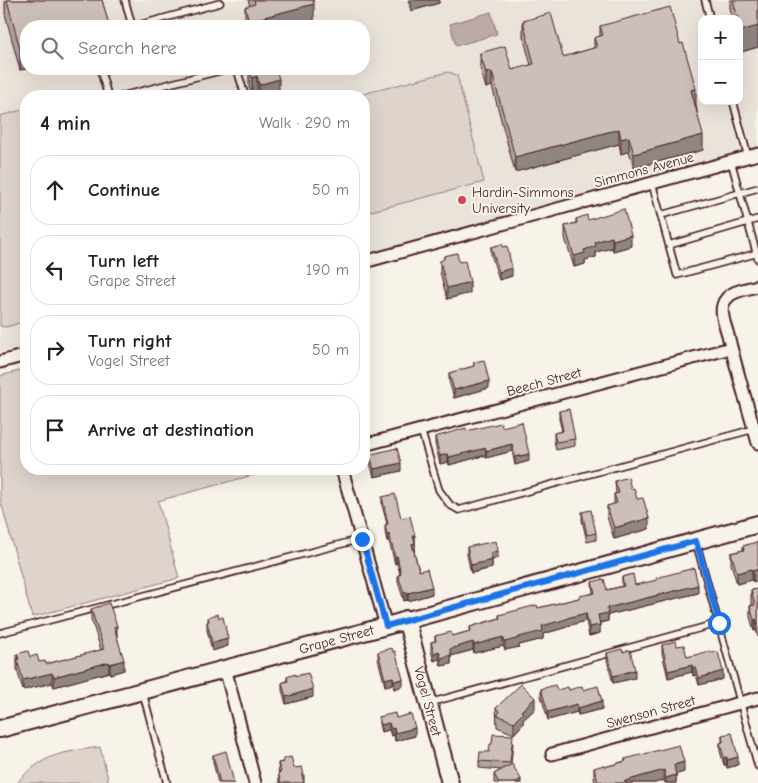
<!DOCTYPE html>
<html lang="en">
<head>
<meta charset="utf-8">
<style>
	:root { --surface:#fff; --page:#f2f2f2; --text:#222; --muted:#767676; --line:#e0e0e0 }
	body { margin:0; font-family:"Comic Neue",sans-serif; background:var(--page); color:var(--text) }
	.controls { position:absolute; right:15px; top:15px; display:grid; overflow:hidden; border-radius:10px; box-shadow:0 5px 20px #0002 }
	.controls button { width:45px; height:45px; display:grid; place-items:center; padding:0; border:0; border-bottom:1px solid var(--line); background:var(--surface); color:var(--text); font:25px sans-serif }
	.stop { position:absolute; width:15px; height:15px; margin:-11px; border:4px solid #1a73e8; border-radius:50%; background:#fff }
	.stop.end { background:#1a73e8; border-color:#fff; box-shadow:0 1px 5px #0008 }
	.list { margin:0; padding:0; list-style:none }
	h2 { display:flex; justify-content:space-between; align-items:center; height:65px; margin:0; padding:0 20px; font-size:21px }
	h2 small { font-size:16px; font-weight:400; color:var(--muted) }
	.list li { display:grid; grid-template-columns:32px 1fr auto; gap:15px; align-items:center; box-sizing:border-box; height:70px; margin:0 10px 10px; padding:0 10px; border:1px solid var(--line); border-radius:20px }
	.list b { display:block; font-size:19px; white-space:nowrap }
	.list p { margin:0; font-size:16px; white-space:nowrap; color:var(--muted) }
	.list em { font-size:16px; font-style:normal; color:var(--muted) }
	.icon { flex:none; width:28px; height:28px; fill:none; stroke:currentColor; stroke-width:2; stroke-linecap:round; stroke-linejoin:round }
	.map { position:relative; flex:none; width:758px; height:783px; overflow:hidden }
	.search { position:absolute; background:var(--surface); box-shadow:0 5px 20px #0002; left:20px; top:20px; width:350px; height:55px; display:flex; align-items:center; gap:12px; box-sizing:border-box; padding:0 18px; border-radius:20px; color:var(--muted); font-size:19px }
	.panel { position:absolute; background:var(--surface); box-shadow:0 5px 20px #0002; left:20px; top:90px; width:350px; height:385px; border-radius:20px }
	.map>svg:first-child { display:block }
	.built { fill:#eae3da; fill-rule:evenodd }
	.green { fill:#ded4cc; stroke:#947a7c }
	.water { fill:#bcaaa7; stroke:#8e7275 }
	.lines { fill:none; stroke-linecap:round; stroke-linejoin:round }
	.lane-casing { stroke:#4a1f2b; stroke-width:9 }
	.street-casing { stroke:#4a1f2b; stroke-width:15 }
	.secondary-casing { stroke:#4a1f2b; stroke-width:20 }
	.lane { stroke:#f7f3e8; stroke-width:5.5 }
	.street { stroke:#f7f3e8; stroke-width:11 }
	.secondary { stroke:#f7f3e8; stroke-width:16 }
	.wall { fill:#afa49f; stroke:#4a1f2b }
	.shaded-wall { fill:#8f8682; stroke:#4a1f2b }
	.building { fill:#ccbfb9; stroke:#4a1f2b }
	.route { stroke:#1a73e8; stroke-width:6 }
	.poi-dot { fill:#d1495b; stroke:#f7f3e8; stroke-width:2 }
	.labels { text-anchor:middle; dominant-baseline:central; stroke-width:4; stroke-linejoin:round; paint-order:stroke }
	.street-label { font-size:14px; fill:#4a1f2b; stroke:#f7f3e8 }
	.poi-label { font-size:14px; fill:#4a1f2b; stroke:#f7f3e8; text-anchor:start }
</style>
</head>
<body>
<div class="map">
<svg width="758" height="783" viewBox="0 0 758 783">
	<rect width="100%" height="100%" fill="#f7f3e8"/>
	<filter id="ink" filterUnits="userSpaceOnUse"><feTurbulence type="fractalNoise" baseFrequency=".02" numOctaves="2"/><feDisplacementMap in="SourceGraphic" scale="10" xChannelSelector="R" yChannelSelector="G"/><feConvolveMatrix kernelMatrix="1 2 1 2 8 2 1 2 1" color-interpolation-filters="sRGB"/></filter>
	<g filter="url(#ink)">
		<path class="built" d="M0 0H758V146L364 254V96H26V346L0 353ZM702 19H739V101H702ZM26 26H364V69H26Z"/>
		<path class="green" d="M448 72 457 75 484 182 364 213V96H355Z
			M26 109V321L6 327 0 326V116Z
			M26 369V469H275L158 501 179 578 32 617 0 498V376Z
			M100 747 109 783H17C28 769 47 756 64 753 76 750 88 749 100 747Z"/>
		<path class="water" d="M491 12 497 34 456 46 450 24Z"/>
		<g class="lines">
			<defs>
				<path id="lane" d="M125 0 132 26
					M705 0 710 19
					M135 26 220 3
					M237 69 245 96
					M108 96 101 72 112 69
					M122 96 227 69
					M733 101 748 157
					M731 161 758 259
					M652 183 677 275 758 253
					M661 215 758 188
					M669 245 758 219
					M421 430 439 490 450 505 459 510 754 429
					M696 542 758 766
					M0 633 361 539
					M143 693 167 783
					M429 703 719 623"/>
				<path id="street" d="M364 262 758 154
					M758 286C746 289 727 291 723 305 720 314 726 327 728 335 737 372 748 407 758 443
					M0 362 26 355
					M364 445 731 348
					M342 469 386 626
					M225 668 255 783
					M552 754 758 698"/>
				<g id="secondary">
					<path id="s1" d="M406 619 450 783"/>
					<path id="s2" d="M0 729 386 626 758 524"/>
				</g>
			</defs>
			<use href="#lane" class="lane-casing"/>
			<use href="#street" class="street-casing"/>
			<use href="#secondary" class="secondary-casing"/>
			<use href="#lane" class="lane"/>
			<use href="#street" class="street"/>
			<use href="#secondary" class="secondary"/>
		</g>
		<path class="wall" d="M5 0H102L109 26 20 70 5 14Z
			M248 0H313L314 25 309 26H245V7L250 6Z
			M408 0H439V3L411 11Z
			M730 0H758V47L741 52 739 46V19H732L730 9Z
			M523 21 563 57 594 48V38L600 36V26L696 104 703 150 634 168 629 151 621 154 619 144 515 172 492 86 486 88 480 68V53L512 70 531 65 523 36Z
			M249 69H276L279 96H252L249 87Z
			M576 219 588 220 631 246 613 251 612 248 596 252V257L585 260V264L574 267 565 238V226L576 223Z
			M491 247 512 276 499 280 491 254Z
			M444 256 459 262 470 293 447 299 440 272V261L444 260Z
			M474 362 489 388 454 398 449 381V373L474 366Z
			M559 411 575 439V446L556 450 554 440V433L562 431 559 419Z
			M502 427 529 461 515 465 512 451 486 458V455L449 465 448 462 440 464 435 444V437L466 431Z
			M370 456 401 471 374 477 370 463Z
			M615 481 631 489 637 499 649 529 614 539 607 517V506L614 504V494H616Z
			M382 497 401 518 415 536V550L414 551 419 571 432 594 408 601 407 600 404 601 398 582V575L400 574 397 563 395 564 389 541H387L385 532V525L387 524 382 505Z
			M582 512 596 533V540L587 542 582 520Z
			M757 542 753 582 752 580 737 584 731 564V553L743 550V546Z
			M467 547 498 558 492 560V568L471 573 467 555Z
			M622 577 635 585 698 593 608 615V621L600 623V633L589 636 586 621 567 626V627L543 634V639L519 645V647L505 650 503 646 474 653 473 650 451 656V664L441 666 439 659 434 661 431 651V642L435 641V636H452L470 631V627L499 618V615L538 608 579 598 593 593 592 582 607 590 622 586Z
			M758 589V637L756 630 754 631 750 617V606L752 605 751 601V590Z
			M91 609 117 636 124 670 110 674 109 672 54 687 52 683 23 690 17 670V654L30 657 39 662 46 664 101 650 91 619Z
			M208 617 228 646 212 651 207 630V622H208Z
			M662 645 677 646 687 657 711 653 723 679 699 685 696 675 693 676 692 672 668 678 662 653Z
			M378 652 403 686 394 689 393 684 385 686 378 659Z
			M623 652 635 678 613 683 607 660V653Z
			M296 676 313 697 286 704 282 690V683L287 681V677Z
			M541 689 557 690H583L602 709 578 715 577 712 548 720 541 696Z
			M496 708 535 709 523 720V724L514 734 497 727Z
			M379 717 396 718 415 736 395 741 394 735 391 736 389 730 381 732 379 724Z
			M722 735 738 765 727 768V765H724L720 751V743H722Z
			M513 743 511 764 521 783H494V774L501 770 479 768V761L489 752Z
			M213 755 234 783H218L213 762Z
			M283 759 294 768 304 775V783H279L278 763 283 762Z
			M625 759 684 772 676 774V783H665L664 780 655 783H595L594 778V768L605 767 625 761Z"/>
		<path class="shaded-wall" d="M411 0H439V3L411 11Z
			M314 4V25L309 26H249V21Z
			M758 24V47L741 52V31Z
			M26 48 27 69 20 70V49Z
			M492 72V86L486 88V73Z
			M257 76V96H252V78Z
			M279 79V96H259V85Z
			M696 89V104L691 105V90Z
			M619 129V144L515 172V157Z
			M703 135V150L634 168V154Z
			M629 137V151L621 154V139Z
			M631 235V246L613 251V240Z
			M612 237V248L596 252V257L585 260V264L574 267V256L595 242Z
			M512 268V276L499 280V272Z
			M470 282V293L447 299V288Z
			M489 381V388L454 398V390Z
			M512 444V451L486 458V451Z
			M486 448V455L449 465V457Z
			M448 454V462L440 464V456Z
			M529 454V461L515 465V457Z
			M401 463V471L374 477V469Z
			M649 518V529L614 539V528Z
			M389 533V541H387V534Z
			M413 536H415V550L412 551Z
			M498 551V558L490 560V553Z
			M397 556V563L395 564V557Z
			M492 560V568L471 573V565Z
			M752 569V580L737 584V573Z
			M758 569V580L753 582V571Z
			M698 585V593L608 615V621L598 623V615L607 608Z
			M432 587V594L408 601V593Z
			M407 592V600L404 601V593Z
			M586 613V621L567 626V627L543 634V639L519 645V647L505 650V642L519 637 542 626 567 618Z
			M756 619V630L754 631V620Z
			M600 625V633L589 636V627Z
			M117 626V636L114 627Z
			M503 637V646L474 653V645Z
			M228 639V646L212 651V643Z
			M473 642V650L451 656V664L441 666V658L450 649Z
			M439 651V659L434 661V653Z
			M124 660V670L110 674V664Z
			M109 662V672L54 687V677Z
			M692 665V672L668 678V671Z
			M696 667V675L693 676V668Z
			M635 670V678L613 683V676Z
			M723 671V679L699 685V678Z
			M52 673V683L23 690V680Z
			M393 677V684L385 686V679Z
			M403 679V686L394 689V681Z
			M313 689V697L286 704V697Z
			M535 698V709L523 720V724L514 734V722L521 711Z
			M602 701V709L578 715V708Z
			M577 704V712L548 720V712Z
			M389 723V730L381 732V725Z
			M394 728V735L391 736V729Z
			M415 728V736L395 741V733Z
			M727 757V765H724V758Z
			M738 757V765L727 768V760Z
			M684 762V772L674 775V765Z
			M664 770V780L655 783H625V781Z
			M676 775V783H666V778Z
			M521 779V783H515Z"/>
		<path class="building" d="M7 0H102L109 25 106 26H26V48L20 49Z
			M254 0H313L314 4 249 21 245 7 255 4Z
			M733 0H758V26L741 31 739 24V19H738Z
			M670 7 680 44 683 43 696 89 691 90 703 135 634 154 629 137 621 139 619 129 515 157 492 72 486 73 480 53 505 46 512 70 534 64 523 21 551 13 563 57 597 47 594 38 603 35 600 26Z
			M250 69H276L279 79 259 85 257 76 252 78Z
			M624 209 631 235 613 240 612 237 595 242 596 246 584 250 585 253 574 256 565 226 577 223 576 219 587 215 588 220Z
			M502 244 503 247 507 246 512 268 499 272 491 247Z
			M457 253 459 262 465 261 470 282 447 288 440 261 444 259V256Z
			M484 360 489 381 454 390 449 373 474 366V362Z
			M569 409 575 439 556 442 554 433 563 431 559 411Z
			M522 422 529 454 515 457 512 444 486 451V448L449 457 448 454 440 456 435 437 466 428V431L501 423 502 427Z
			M397 448 401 463 374 469 370 456 372 455V454Z
			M628 477 631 489 634 488 637 499 643 498 649 518 614 528 607 506 617 503 614 494 619 493 615 481Z
			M395 494 401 518 410 516 415 536H413L415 543 412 544 419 571 427 569 432 587 408 593 407 592 404 593 398 575 401 574 397 556 395 557 389 533 387 534 385 525 388 524 382 497Z
			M591 510 596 533 587 535 582 512Z
			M496 541 498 551 490 553 492 560 471 565 467 547Z
			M757 542 758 545V569L753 571 752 569 737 573 731 553 744 550 743 546Z
			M694 568 698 585 607 608 608 613 598 615 600 625 589 627 586 613 567 618V619L542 626 543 631 519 637V638L505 642 503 637 474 645 473 642 450 649 451 655 441 658 439 651 434 653 431 642 436 641 435 636 451 632 452 636 471 631 470 627 500 618 499 615 537 605 538 608 559 603 579 598V596L595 593 592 582 604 579 607 590 624 586 622 577 633 574 635 585 657 580 656 578Z
			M758 589V626L756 619 754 620 750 606 755 605 751 590Z
			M109 603 117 626 114 627 124 660 110 664 109 662 54 677 52 673 23 680 17 660 19 659 17 654 28 651 30 657 37 655 39 662 45 661 46 664 104 649 91 609Z
			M218 614 219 618 223 617 228 639 212 643 207 622 209 621 208 617Z
			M676 641 677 646 684 645 687 657 710 651 711 653 718 652 723 671 699 678 696 667 693 668 692 665 668 671 662 645Z
			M392 648 393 652 395 651 403 679 394 681 393 677 385 679 378 652Z
			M622 649 623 652 630 650 635 670 613 676 607 653Z
			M308 673 313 689 286 697 282 683 288 681 287 677 295 674 296 676Z
			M521 684 535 698 521 711 523 713 514 722 497 715 500 712 496 708Z
			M555 685 557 690 568 687 569 690 582 686 583 690 598 686 602 701 578 708 577 704 548 712 541 689Z
			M395 713 396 718 411 714 415 728 395 733 394 728 391 729 389 723 381 725 379 717Z
			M732 733 738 757 727 760V757L724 758 720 743 723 742 722 735Z
			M493 734 513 735 510 763 479 761 480 752H489L490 744H492Z
			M679 745 684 762 674 765 676 775 666 778 664 770 625 781V783H602V781L598 782 594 768 604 765 605 767 626 761 625 759Z
			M226 751 234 783H220L213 755Z
			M291 757 294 768 302 767 304 775H302L304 783H281L278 773 281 772 278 763 284 762 283 759Z
			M512 764 521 779 515 783H499L494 774Z"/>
	</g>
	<g class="lines" filter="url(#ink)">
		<path class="route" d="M362 539 386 626 696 541 719 623"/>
	</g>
	<circle class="poi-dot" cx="462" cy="200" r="5"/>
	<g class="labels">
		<g class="street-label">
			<text transform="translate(644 170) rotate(-15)">Simmons Avenue</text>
			<text transform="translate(544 382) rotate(-15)">Beech Street</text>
			<text stroke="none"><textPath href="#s2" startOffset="348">Grape Street</textPath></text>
			<text stroke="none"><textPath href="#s1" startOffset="85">Vogel Street</textPath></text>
			<text transform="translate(651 712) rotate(-15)">Swenson Street</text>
		</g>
		<g class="poi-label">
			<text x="472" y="192">Hardin-Simmons<tspan x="472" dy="16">University</tspan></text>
		</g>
	</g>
</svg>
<div class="controls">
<button>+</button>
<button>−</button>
</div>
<div class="stop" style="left:719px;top:623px"></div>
<div class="stop end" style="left:362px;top:539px"></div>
<div class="search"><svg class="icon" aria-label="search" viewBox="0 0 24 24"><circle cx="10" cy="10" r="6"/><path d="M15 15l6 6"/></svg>Search here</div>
<section class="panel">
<h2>4 min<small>Walk · 290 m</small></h2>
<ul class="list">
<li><svg class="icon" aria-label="ahead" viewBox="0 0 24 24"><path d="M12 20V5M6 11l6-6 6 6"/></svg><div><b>Continue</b></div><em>50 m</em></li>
<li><svg class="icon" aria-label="left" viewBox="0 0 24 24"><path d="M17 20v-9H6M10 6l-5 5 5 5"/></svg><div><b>Turn left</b><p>Grape Street</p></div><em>190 m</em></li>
<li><svg class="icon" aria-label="right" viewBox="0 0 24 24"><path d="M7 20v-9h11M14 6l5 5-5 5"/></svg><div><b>Turn right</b><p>Vogel Street</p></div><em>50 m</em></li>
<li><svg class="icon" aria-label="arrive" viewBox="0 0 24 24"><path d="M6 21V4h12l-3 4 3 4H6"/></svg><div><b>Arrive at destination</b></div></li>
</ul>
</section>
</div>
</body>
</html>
